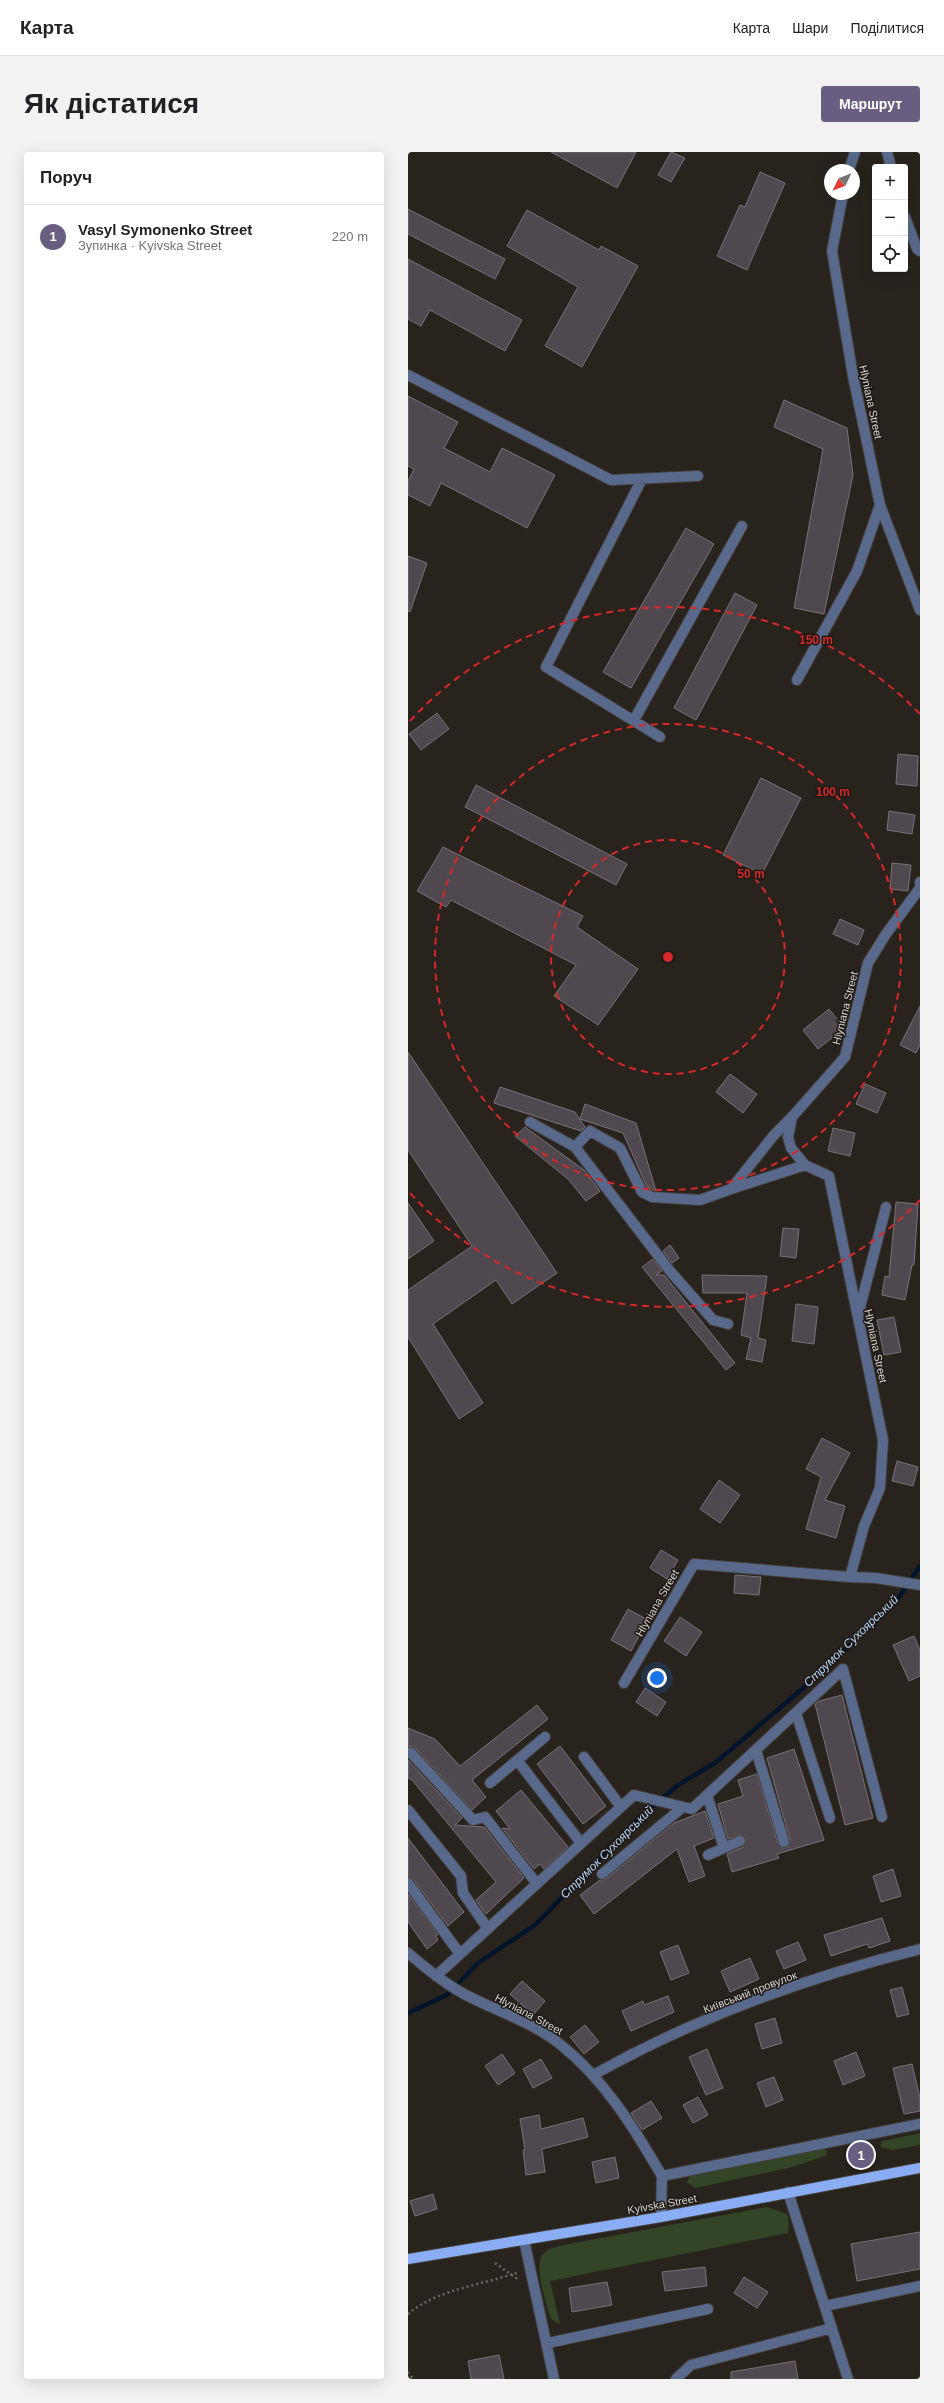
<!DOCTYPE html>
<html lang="uk">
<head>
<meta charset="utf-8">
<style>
	:root { --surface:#fff; --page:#f2f2f2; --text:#202124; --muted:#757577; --line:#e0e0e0; --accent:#695d81 }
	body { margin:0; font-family:Helvetica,sans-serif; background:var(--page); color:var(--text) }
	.controls { position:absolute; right:12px; top:12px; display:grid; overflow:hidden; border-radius:4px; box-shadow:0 4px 16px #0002 }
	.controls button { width:36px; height:36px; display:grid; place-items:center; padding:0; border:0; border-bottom:1px solid var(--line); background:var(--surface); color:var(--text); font:20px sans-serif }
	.compass { position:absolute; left:416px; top:12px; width:36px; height:36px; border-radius:50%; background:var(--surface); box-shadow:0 4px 16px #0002; rotate:227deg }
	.you { position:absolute; left:249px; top:1526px; width:14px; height:14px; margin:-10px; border:3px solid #fff; border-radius:50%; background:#1a73e8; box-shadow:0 0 0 6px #1a73e833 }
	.badge { display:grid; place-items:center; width:26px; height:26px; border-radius:50%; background:var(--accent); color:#fff; font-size:13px; font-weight:700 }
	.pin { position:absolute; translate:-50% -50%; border:2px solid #fff; box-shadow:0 1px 4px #0006 }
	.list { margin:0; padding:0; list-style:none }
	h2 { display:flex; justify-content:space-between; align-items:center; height:52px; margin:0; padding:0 16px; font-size:17px }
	h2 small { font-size:13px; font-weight:400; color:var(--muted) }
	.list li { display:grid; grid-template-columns:26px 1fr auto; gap:12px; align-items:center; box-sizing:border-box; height:64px; padding:0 16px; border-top:1px solid var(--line) }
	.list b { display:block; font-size:15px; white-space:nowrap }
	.list p { margin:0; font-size:13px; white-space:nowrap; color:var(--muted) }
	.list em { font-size:13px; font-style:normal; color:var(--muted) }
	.icon { flex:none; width:22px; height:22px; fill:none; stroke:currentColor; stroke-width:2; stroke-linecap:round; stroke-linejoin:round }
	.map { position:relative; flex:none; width:512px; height:2227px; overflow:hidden; border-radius:4px }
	header { display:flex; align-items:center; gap:24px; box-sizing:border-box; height:56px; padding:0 20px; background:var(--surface); border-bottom:1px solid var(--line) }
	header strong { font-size:19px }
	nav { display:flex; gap:22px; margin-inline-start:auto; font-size:14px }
	.intro { display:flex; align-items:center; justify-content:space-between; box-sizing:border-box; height:96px; padding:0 24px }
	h1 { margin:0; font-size:28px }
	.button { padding:10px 18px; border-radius:4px; background:var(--accent); color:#fff; font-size:14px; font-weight:700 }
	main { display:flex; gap:24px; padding:0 24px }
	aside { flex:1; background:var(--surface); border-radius:4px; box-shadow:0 4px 16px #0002 }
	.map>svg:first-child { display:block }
	.green { fill:#344426 }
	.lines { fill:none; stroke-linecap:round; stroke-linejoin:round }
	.stream { stroke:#00142b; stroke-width:4.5 }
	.building { fill:#4f494f; stroke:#787177 }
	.minor-casing { stroke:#453f3a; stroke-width:12 }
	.major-casing { stroke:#453f3a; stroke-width:12 }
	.path { stroke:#6c6762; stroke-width:2.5; stroke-dasharray:2 3; stroke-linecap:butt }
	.minor { stroke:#58698b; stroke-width:10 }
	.major { stroke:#8aadf3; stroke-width:10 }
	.ring { fill:none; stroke:#d62828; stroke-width:2; stroke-dasharray:7 5 }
	.labels { text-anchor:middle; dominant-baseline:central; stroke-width:3; stroke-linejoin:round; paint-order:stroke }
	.street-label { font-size:11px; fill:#d8d4d0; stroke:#1f1a15 }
	.water-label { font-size:12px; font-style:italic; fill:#b8d8fb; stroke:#1f1a15 }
	.centre { fill:#d62828; stroke:#1f1a15; stroke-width:2 }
	.ring-label { font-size:12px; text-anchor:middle; font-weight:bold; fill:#d62828; stroke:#1f1a15; stroke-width:3; stroke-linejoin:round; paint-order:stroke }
</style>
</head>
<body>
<header>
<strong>Карта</strong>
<nav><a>Карта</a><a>Шари</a><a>Поділитися</a></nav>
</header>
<div class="intro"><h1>Як дістатися</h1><a class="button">Маршрут</a></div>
<main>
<aside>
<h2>Поруч<small></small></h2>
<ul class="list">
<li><span class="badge">1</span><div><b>Vasyl Symonenko Street</b><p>Зупинка · Kyivska Street</p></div><em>220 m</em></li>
</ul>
</aside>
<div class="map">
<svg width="512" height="2227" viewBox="0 0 512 2227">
	<rect width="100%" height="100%" fill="#29231e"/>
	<path class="green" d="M512 1981V1993L485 1998 472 1995 474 1989Z
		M416 1997 420 1999 417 2004 381 2016 287 2036 279 2030 282 2024Z
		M359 2055 379 2062 381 2070 380 2081 142 2129 152 2172 143 2167C139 2154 125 2113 135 2102 141 2095 153 2094 161 2092Z"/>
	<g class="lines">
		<path class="stream" d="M0 1861 39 1843 70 1811 127 1773 229 1668 270 1633 307 1611 406 1527 487 1451 512 1414"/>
	</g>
	<path class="building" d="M143 0H228L209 36Z
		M263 0 277 6 263 30 250 23Z
		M352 20 377 31 339 118 309 104 332 53 337 55Z
		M0 57 97 107 87 127 0 82Z
		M119 58 191 98 193 94 230 114 174 215 137 194 170 135 99 94Z
		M0 107 114 168 97 199 22 158 13 174 0 167Z
		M0 244 50 270 36 296 82 320 94 296 147 323 119 376 33 331 22 354 0 343V329L6 317 0 314Z
		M376 248 439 276 445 323 416 462 386 456 415 297 366 275Z
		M278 376 306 392 223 536 195 520Z
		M0 404 19 411 2 460 0 459Z
		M327 441 349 453 288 568 266 556Z
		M29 561 41 577 13 598 1 582Z
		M490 602 510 604 509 634 488 632Z
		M353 626 393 646 354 722 315 703Z
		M68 633 219 712 208 733 57 655Z
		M481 659 507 663 504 682 479 678Z
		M35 695 175 764 169 775 230 817 190 873 146 844 168 813 43 748 38 755 9 739Z
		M484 711 503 713 500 739 482 737Z
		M432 767 456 778 450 793 425 782Z
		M512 854V893L508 901 492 893Z
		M421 857 436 876 410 897 395 878Z
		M0 900 149 1121 104 1152 88 1128 25 1172 75 1251 51 1267 0 1185V1138L64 1094 0 998Z
		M322 922 349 942 335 961 308 940Z
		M457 932 478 941 469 961 448 952Z
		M92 935 167 960 177 975 173 979 86 951Z
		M177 952 228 971 248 1039 239 1035 215 981 172 967Z
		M117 975 176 1018 192 1039 178 1049 160 1027 107 984Z
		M425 976 447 981 442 1004 420 999Z
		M488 1050 510 1052 506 1113H504L497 1148 474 1143 477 1124 481 1125Z
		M0 1051 26 1089 0 1107Z
		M375 1076 391 1077 388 1106 372 1104Z
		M262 1093 271 1106 264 1111 255 1099Z
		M245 1107 254 1119 248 1123H256L327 1211 318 1218 234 1115Z
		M294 1123 359 1124 350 1186 358 1188 354 1210 338 1207 343 1186 333 1183 339 1141H295Z
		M388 1152 410 1155 406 1192 384 1189Z
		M486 1165 493 1200 476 1203 469 1168Z
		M414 1286 442 1301 417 1348 437 1354 428 1386 398 1377 413 1325 398 1317Z
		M489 1309 510 1315 505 1334 484 1329Z
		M311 1328 332 1343 312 1371 292 1357Z
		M253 1398 270 1408 259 1427 242 1416Z
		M327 1423 353 1425 351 1443 326 1441Z
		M220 1457 240 1468 223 1499 203 1488Z
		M272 1465 294 1480 278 1504 256 1489Z
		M506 1484 512 1498V1524L501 1529 485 1493Z
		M237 1536 258 1550 249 1564 228 1550Z
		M434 1543 465 1666 437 1673 407 1552 411 1549Z
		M129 1553 140 1567 64 1628 78 1645 64 1658 8 1597 0 1594V1576L27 1587 52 1614Z
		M152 1594 198 1654 175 1672 129 1612Z
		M386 1597 416 1688 369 1702 371 1706 324 1720 319 1702 335 1695 338 1687 332 1683 320 1687 310 1652 335 1644 330 1628 349 1622 370 1692 374 1696 380 1695 382 1688 359 1606Z
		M0 1608 54 1666 47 1673 76 1675 116 1726 78 1762 68 1748 88 1730 4 1628 0 1626Z
		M113 1638 160 1695 136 1717 132 1712 126 1717 94 1676 102 1677 88 1659Z
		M297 1659 306 1686 286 1694 297 1724 281 1730 269 1697 186 1762 172 1743 192 1728 198 1727 266 1671Z
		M0 1686 56 1760 40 1774 5 1727 0 1725Z
		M485 1717 493 1744 473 1750 465 1724Z
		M0 1742 30 1782 28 1784 30 1788 19 1797 0 1770Z
		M474 1766 482 1789 461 1796 459 1792 423 1804 416 1783Z
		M390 1790 398 1808 376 1817 368 1799Z
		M270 1793 281 1821 263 1828 252 1800Z
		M342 1806 351 1827 322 1840 313 1819Z
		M114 1829 137 1849 125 1863 102 1842Z
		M494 1835 501 1862 489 1865 482 1838Z
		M260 1844 266 1860 223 1879 214 1859 235 1849 236 1853Z
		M367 1866 374 1891 354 1897 347 1872Z
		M177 1873 191 1890 176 1902 162 1885Z
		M299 1897 315 1936 298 1943 281 1905Z
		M448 1900 457 1924 435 1933 426 1909Z
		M94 1902 107 1921 90 1933 77 1914Z
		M133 1907 144 1926 125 1936 115 1917Z
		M504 1912 512 1946V1959L496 1962 485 1916Z
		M366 1925 375 1948 358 1955 349 1931Z
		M290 1945 300 1963 285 1971 275 1953Z
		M243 1949 254 1966 234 1978 223 1961Z
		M131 1963 133 1977 175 1966 180 1985 134 1997 137 2020 118 2023 115 1998H117L112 1967Z
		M207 2005 211 2026 188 2031 184 2010Z
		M25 2042 29 2057 7 2064 2 2049Z
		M512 2080V2117L449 2129 443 2092Z
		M297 2115 299 2134 257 2139 254 2120Z
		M336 2125 360 2140 349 2156 326 2141Z
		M199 2130 204 2153 164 2160 161 2136Z
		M91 2203 96 2227H63L60 2209Z
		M387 2209 390 2227H323V2220Z"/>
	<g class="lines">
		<defs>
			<path id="minor" d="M479 0 483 15
				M441 18 447 0
				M435 42 424 99 445 224 472 353 512 458
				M497 65 509 97 512 99
				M0 223 203 328 290 324
				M234 327 138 515 252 585
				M389 528 449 419 472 353
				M226 568 334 374
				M122 970 167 995 262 1119 305 1168 320 1172
				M167 995 182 979 212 996 234 1040 244 1045 292 1048 323 1037 366 983 384 965
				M323 1037 397 1013
				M450 1163 478 1055
				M442 1425 468 1426 512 1433
				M216 1531 286 1412 442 1425 456 1374 472 1336 475 1288 421 1024 397 1013 383 996 380 985 384 965 437 905 460 811 478 782 512 736V730
				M388 1561 422 1666
				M348 1598 376 1690
				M0 1601H3L65 1668 77 1665 129 1732
				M176 1605 213 1655
				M109 1608 173 1691
				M82 1631 137 1585
				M299 1643 316 1696
				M0 1658 53 1724 55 1741 80 1777
				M300 1703 332 1689
				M194 1722 275 1655
				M0 1731 52 1802
				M0 1801C18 1816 36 1831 56 1842 88 1859 125 1870 153 1893 196 1927 226 1976 254 2024
				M28 1824 226 1643 284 1657 435 1517 474 1665
				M187 1922C287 1866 400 1825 512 1797
				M254 2024 512 1972
				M380 2040 440 2227
				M253 2065 254 2024
				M116 2088 146 2227
				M417 2154 512 2134
				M140 2191 300 2157
				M268 2227 283 2213 424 2176"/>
			<path id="major" d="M0 2107 253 2065 512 2016"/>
		</defs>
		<use href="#minor" class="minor-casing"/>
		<use href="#major" class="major-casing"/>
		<path class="path" d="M87 2111 111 2128
			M0 2162C29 2137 75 2133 111 2120
			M0 2220 5 2227"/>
		<use href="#minor" class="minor"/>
		<use href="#major" class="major"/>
	</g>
	<g class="ring">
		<circle cx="260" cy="805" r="117"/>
		<circle cx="260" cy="805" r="233"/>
		<path d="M512 1048A350 350 0 0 1 2 1041M2 569A350 350 0 0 1 512 562"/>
	</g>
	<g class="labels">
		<g class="street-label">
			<text transform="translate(463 250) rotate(78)">Hlyniana Street</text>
			<text transform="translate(437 856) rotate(-76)">Hlyniana Street</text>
			<text transform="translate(468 1194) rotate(78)">Hlyniana Street</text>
			<text transform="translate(249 1451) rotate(-60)">Hlyniana Street</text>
			<text transform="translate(342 1840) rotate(-21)">Київський провулок</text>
			<text transform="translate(121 1862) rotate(28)">Hlyniana Street</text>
			<text transform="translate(254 2052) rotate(-10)">Kyivska Street</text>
		</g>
		<g class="water-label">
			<text transform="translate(443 1489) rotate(-44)">Струмок Сухоярський</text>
			<text transform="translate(199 1700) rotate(-45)">Струмок Сухоярський</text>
		</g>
	</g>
	<circle cx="260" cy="805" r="6" class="centre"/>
	<g class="ring-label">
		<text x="408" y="492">150 m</text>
		<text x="425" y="644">100 m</text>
		<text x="343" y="726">50 m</text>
	</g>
</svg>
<div class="controls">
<button>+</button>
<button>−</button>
<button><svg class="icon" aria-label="locate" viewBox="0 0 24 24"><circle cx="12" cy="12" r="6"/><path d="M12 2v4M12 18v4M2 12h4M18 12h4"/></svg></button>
</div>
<svg class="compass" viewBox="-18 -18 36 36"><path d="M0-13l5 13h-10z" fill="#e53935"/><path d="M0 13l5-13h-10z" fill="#757577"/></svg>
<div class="you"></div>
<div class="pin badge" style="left:453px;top:2003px">1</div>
</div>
</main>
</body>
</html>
